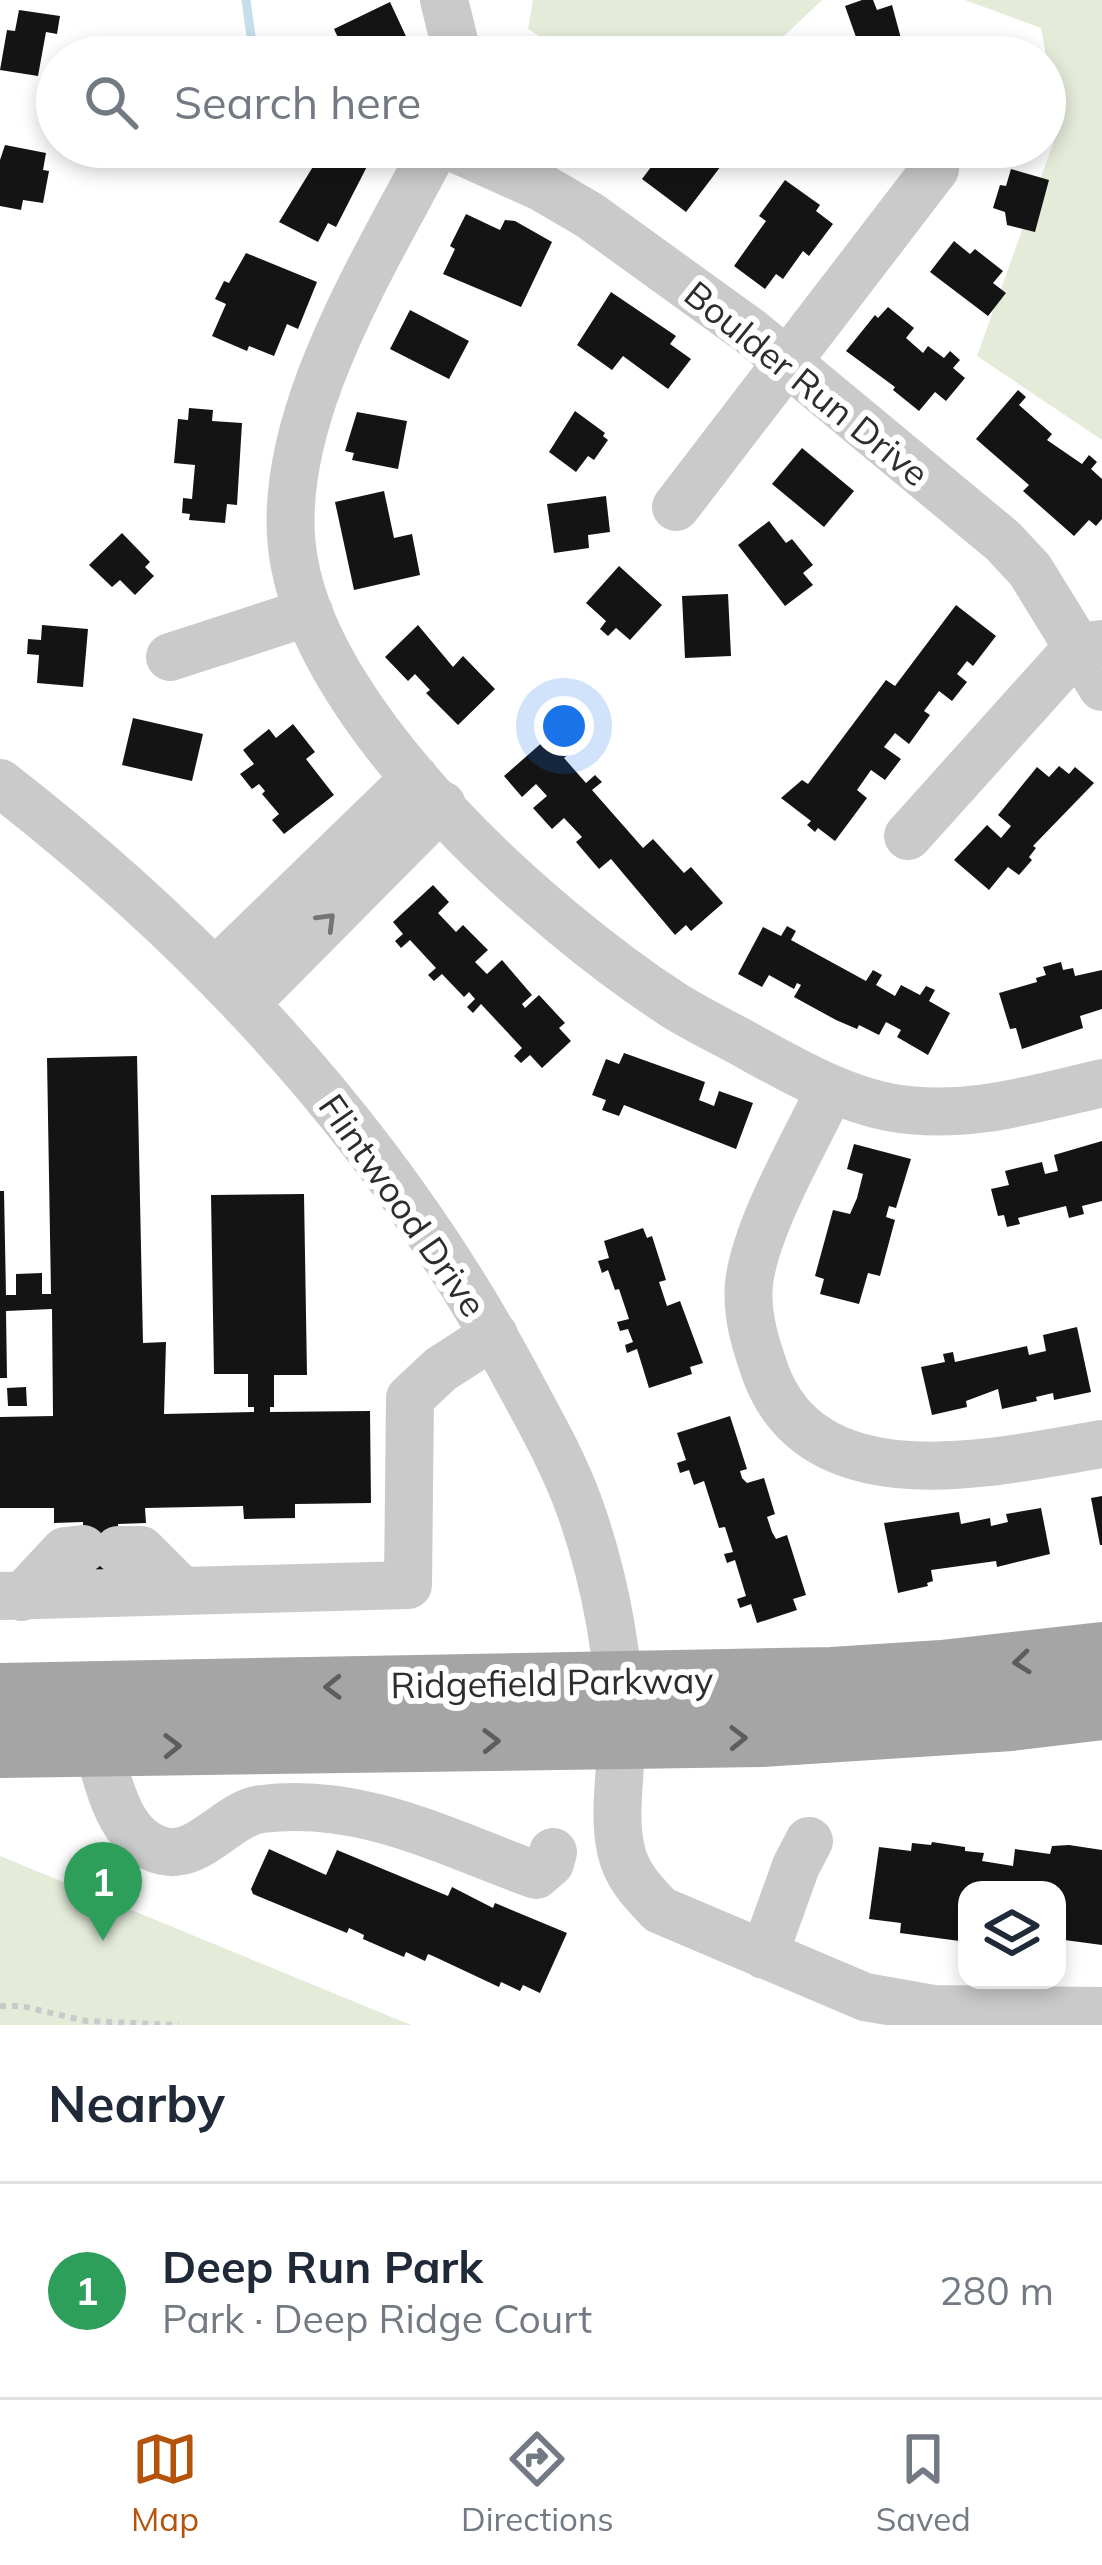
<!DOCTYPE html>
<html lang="en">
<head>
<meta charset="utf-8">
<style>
	:root { --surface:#fff; --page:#f6f6f7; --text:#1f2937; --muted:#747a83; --line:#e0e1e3; --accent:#b45309 }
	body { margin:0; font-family:Mulish,sans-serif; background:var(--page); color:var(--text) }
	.controls { position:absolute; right:36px; bottom:36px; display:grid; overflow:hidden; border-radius:24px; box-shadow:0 6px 18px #0003 }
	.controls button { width:108px; height:108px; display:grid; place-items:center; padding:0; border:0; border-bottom:3px solid var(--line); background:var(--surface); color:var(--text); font:60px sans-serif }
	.you { position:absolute; left:564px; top:726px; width:42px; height:42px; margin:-30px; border:9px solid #fff; border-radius:50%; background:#1a73e8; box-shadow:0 0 0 18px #1a73e833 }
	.badge { display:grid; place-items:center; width:78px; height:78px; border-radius:50%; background:var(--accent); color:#fff; font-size:39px; font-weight:700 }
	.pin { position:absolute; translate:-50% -99px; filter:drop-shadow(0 3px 6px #0008) }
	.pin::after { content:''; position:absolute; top:63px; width:42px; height:36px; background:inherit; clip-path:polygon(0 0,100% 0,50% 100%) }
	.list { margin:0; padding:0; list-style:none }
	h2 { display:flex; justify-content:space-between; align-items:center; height:156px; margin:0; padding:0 48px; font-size:51px }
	h2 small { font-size:39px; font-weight:400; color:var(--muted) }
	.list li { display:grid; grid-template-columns:78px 1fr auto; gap:36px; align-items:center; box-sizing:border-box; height:216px; padding:0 48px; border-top:3px solid var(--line) }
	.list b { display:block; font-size:45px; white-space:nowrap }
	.list p { margin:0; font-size:39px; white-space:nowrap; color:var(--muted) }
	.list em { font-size:39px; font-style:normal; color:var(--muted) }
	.icon { flex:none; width:66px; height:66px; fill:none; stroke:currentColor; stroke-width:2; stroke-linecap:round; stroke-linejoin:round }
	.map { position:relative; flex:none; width:1102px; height:2025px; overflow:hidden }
	.search { position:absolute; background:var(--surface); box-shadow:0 6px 18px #0003; left:36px; right:36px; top:36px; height:132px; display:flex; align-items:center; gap:30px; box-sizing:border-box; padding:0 42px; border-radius:66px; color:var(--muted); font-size:45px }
	.sheet { height:372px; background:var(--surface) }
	nav { display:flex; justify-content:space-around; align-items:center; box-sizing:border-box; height:168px; border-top:3px solid var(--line); background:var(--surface); font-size:33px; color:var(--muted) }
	nav a { display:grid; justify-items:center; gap:6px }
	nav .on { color:var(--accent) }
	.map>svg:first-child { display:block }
	.green { fill:#e4ebd9 }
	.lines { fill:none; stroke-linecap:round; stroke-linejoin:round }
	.stream { stroke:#c5dfec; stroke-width:9 }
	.building { fill:#141414 }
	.path { stroke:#cacaca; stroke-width:6; stroke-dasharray:6 6; stroke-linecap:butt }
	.minor { stroke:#cacaca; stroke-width:48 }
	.major { stroke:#a5a5a5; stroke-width:60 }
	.oneway { stroke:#747474 }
	.oneway2 { stroke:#5d5d5d }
	.labels { text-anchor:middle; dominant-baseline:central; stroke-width:12; stroke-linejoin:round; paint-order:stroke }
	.street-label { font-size:36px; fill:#2d2d2d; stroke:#fff }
</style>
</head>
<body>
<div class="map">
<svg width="1102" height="2025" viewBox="0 0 1102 2025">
	<rect width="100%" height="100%" fill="#fff"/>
	<path class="green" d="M533 0H822L762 57H571L528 29Z
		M965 0H1102V440L977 356 1059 127 1041 28Z
		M0 1856 411 2025H0Z"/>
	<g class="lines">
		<path class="stream" d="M246 0 254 57
			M217 150 218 147"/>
	</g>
	<path class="building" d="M862 0H873L877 10 892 5 906 57H863L845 6Z
		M390 2 411 47 390 57H334L330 49 341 44 334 29Z
		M19 10 60 16 57 34 46 32 38 76 0 70 7 30 15 31Z
		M5 145 46 153 43 170 49 171 43 203 23 200 21 210 0 206V160Z
		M313 147H377L336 227 328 223 318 242 279 222 322 152Z
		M666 147H704L724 162 686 212 642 179Z
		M1011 169 1049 180 1035 232 1007 225 1005 212 993 208 1000 185 1006 186Z
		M785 180 820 205 816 211 833 224 809 256 803 251 783 279 776 274 765 289 734 266 766 221 759 216Z
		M466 214 500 230 505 220 515 221 552 242 521 307 443 274 455 249 450 246Z
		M954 241 970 254 975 249 1003 271 993 283 1006 293 988 316 930 272Z
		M246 253 317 282 298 329 287 324 274 356 249 346 247 351 212 336 226 304 215 299 224 281 229 283Z
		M611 292 676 336 670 344 691 359 668 389 623 356 612 370 577 345Z
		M888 307 914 328 906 338 923 353 928 346 944 358 950 351 960 360 953 368 965 378 946 401 935 392 919 411 893 390 895 387 846 351 875 315 878 318Z
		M410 310 469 341 449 379 390 349Z
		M1018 390 1026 397 1019 405 1052 434 1047 440 1082 464 1089 455 1097 462 1091 469 1102 479V519L1096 526 1089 520 1074 536 1023 491 1029 485 976 439Z
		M189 408 213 410 212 421 242 423 237 505 227 504 225 523 189 520 190 514 182 513 183 498 192 499 195 465 174 463 178 419 188 420Z
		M575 411 605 433 603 436 608 440 594 460 588 456 576 472 549 452Z
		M357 412 407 421 398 469 352 460 354 453 345 451Z
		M802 448 854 491 824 527 772 484Z
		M384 491 394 538 412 534 420 575 354 590 335 502Z
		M606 496 610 532 588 535 589 548 554 553 547 504Z
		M769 521 786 543 792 539 813 565 803 573 813 585 785 606 738 545Z
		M122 533 150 562 145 567 154 576 135 595 120 580 112 587 89 565Z
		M619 566 662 605 630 640 616 628 608 636 600 629 606 621 586 603Z
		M728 594 731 656 685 658 682 596Z
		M956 605 996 636 973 666 967 661 957 674 967 682 952 701 939 691 924 711 930 715 909 744 895 733 884 747 901 759 885 780 871 770 857 790 867 798 835 841 818 828 815 832 807 825 811 821 781 798 802 780 808 784 886 680 895 686Z
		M42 625 88 629 83 687 37 683 39 655 27 654 28 639 41 640Z
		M418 625 453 667 463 656 495 689 458 725 426 693 430 690 415 674 408 681 385 657Z
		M133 718 203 734 192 781 122 765Z
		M293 724 315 752 306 759 334 795 284 834 272 820 279 814 262 794 265 791 259 784 252 789 240 774 254 764 243 750 269 729 276 738Z
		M545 740 553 750 563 741 572 751 564 758 586 783 595 775 602 782 592 790 643 848 653 839 684 873 691 867 723 903 691 931 686 925 675 935 611 859 599 869 576 842 582 837 564 818 552 829 533 808 547 796 536 784 522 797 504 776Z
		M1059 766 1069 774 1075 767 1094 783 1033 846 1036 848 1029 857 1032 860 1019 875 1008 867 989 890 954 860 987 825 1001 838 1011 826 998 815 1037 767 1049 777Z
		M433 885 449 902 438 913 456 932 463 925 488 950 475 962 487 974 502 960 532 995 522 1004 525 1008 539 995 565 1023 559 1028 571 1041 542 1068 530 1055 521 1063 514 1056 522 1048 481 1004 473 1013 467 1007 475 999 469 992 464 997 442 974 434 981 428 975 436 968 410 940 401 948 395 941 403 934 393 922Z
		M787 926 796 931 791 940 866 981 873 970 882 975 876 985 895 996 901 985 920 995 926 986 935 990 929 1001 950 1013 928 1055 897 1037 901 1030 886 1022 879 1035 859 1025 857 1029 836 1020 794 997 801 985 797 983 794 989 769 975 762 987 738 974 763 927 781 936Z
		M1061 962 1063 970 1073 968 1075 976 1102 970V1009L1080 1016 1083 1028 1022 1049 1016 1028 1010 1029 999 993 1037 982 1036 978 1046 975 1043 967Z
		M624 1053 705 1082 699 1100 714 1106 719 1091 753 1103 736 1149 624 1105 619 1116 602 1110 606 1100 592 1095 606 1059 619 1064Z
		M137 1056 143 1343 166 1342 164 1414 254 1412V1407H248V1374H214L211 1195 304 1194 307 1375H274V1407H270V1412L370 1411 371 1503 295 1504V1518L244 1519 243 1506 145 1508 146 1523 118 1524 119 1572H84L83 1522 54 1523V1508H0V1417L53 1416 52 1309 6 1311 7 1378H0V1191H4L6 1295H16V1274L42 1273V1294H51L47 1058Z
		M1102 1141V1201L1082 1206 1084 1214 1069 1218 1066 1206 1018 1218 1020 1224 1007 1227 1004 1215 998 1216 991 1189 1009 1185 1005 1171 1042 1162 1045 1174 1058 1171 1054 1155Z
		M854 1144 911 1159 896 1208 889 1206 886 1217 895 1220 880 1276 868 1273 859 1304 820 1294 824 1279 815 1276 833 1210 850 1214 857 1198 863 1174 847 1169Z
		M643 1228 647 1238 652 1236 666 1280 659 1282 667 1306 680 1301 703 1363 690 1367 692 1374 649 1388 637 1349 627 1353 625 1345 633 1342 628 1329 620 1331 617 1322 629 1319 619 1289 615 1290 608 1270 602 1273 598 1261 609 1258 604 1241Z
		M1077 1327 1091 1392 1054 1400 1053 1393 1036 1397 1037 1401 1002 1409 998 1389 966 1401 967 1407 932 1415 921 1367 945 1362 943 1354 953 1352 955 1362 1027 1346 1029 1355 1046 1351 1043 1335Z
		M26 1387 27 1406H8L7 1388Z
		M730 1416 747 1469 740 1471 742 1478 747 1483 764 1478 775 1514 767 1517 772 1532 776 1539 787 1535 806 1595 793 1599 797 1610 757 1623 751 1604 740 1608 737 1599 746 1596 735 1560 727 1563 724 1554 733 1552 725 1527 719 1528 704 1481 694 1485 689 1470 680 1473 677 1463 686 1460 677 1433Z
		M1102 1496V1545H1100L1091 1498Z
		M1041 1508 1050 1554 997 1567 996 1561 931 1570 933 1581 927 1583 928 1586 898 1593 884 1523 959 1512 961 1524 990 1518 991 1526 1008 1522 1006 1514Z
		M932 1842 965 1847V1851L984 1853 982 1861 1013 1866 1015 1849 1050 1854 1052 1846 1069 1845 1102 1850V1945L1057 1939V1890H967V1942L900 1933 901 1923 869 1919 879 1847 911 1851 912 1843 931 1845Z
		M269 1849 326 1875 337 1850 448 1896 452 1887 493 1908 495 1903 567 1933 540 1993 523 1985 520 1991 501 1982 499 1987 433 1956 428 1954 425 1961 406 1952 404 1957 363 1939 364 1935 349 1928 347 1933 253 1894 251 1889Z"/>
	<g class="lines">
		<path class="path" d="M0 2006H21L86 2021 179 2025"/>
		<path class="minor" d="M444 0 458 57
			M435 147C375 263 270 426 294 561 322 724 541 919 675 1006 701 1022 729 1035 755 1050 798 1073 839 1097 888 1107 962 1121 1030 1100 1102 1083
			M452 147 541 187 589 215 751 332 1003 541 1030 570 1102 687
			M676 507 935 169
			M170 657 309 612
			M0 783C206 943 387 1138 512 1369 536 1414 563 1460 580 1508 606 1581 621 1664 621 1741 621 1775 613 1816 621 1850 626 1875 643 1892 660 1910L865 1997 933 2009 1102 2011
			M908 836 1078 647 1102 644
			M215 972 415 778
			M245 1004 442 805
			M830 1090C805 1143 755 1227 749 1284 746 1315 756 1346 766 1374 816 1506 995 1462 1102 1444
			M118 1550H141L180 1589
			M0 1596 408 1585 410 1398 441 1369 494 1335
			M22 1597 65 1551 83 1549
			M97 1747C110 1784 118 1840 163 1851 200 1860 227 1813 262 1809 362 1797 445 1842 536 1875L550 1863 553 1852
			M764 1955 796 1866 809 1841"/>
		<path class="major" d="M0 1693 832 1677 942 1670 1102 1652
			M0 1748 761 1737 1011 1721 1102 1710"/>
	</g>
	<defs><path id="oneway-chevron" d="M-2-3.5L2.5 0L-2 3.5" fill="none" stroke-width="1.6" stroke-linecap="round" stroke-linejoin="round" transform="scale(3)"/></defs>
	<use class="oneway" href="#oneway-chevron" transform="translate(327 921) rotate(-45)"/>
	<g class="oneway2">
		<use href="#oneway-chevron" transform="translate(1022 1662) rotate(174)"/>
		<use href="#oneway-chevron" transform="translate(333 1687) rotate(179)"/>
		<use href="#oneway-chevron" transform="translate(738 1738) rotate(-1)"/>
		<use href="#oneway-chevron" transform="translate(491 1741) rotate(-1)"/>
		<use href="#oneway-chevron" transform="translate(172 1746) rotate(-1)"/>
	</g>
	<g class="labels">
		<g class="street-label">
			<text transform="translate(807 383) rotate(39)">Boulder Run Drive</text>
			<text transform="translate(403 1205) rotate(55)">Flintwood Drive</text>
			<text transform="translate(552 1682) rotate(-1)">Ridgefield Parkway</text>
		</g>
	</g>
</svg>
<div class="controls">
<button><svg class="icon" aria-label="layers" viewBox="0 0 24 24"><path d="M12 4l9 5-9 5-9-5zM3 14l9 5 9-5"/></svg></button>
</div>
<div class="you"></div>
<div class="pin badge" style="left:103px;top:1941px;background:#2e9e5b">1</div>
<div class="search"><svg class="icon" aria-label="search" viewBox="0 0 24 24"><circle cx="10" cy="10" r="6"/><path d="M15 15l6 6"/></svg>Search here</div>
</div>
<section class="sheet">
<h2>Nearby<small></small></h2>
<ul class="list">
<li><span class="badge" style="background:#2e9e5b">1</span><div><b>Deep Run Park</b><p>Park · Deep Ridge Court</p></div><em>280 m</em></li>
</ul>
</section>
<nav>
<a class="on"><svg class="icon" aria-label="map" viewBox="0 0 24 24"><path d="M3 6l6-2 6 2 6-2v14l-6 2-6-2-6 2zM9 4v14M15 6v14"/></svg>Map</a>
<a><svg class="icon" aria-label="directions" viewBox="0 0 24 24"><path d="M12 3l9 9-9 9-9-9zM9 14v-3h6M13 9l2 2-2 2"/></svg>Directions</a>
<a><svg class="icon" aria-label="saved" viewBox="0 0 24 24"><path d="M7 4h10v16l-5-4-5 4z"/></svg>Saved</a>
</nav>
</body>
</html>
